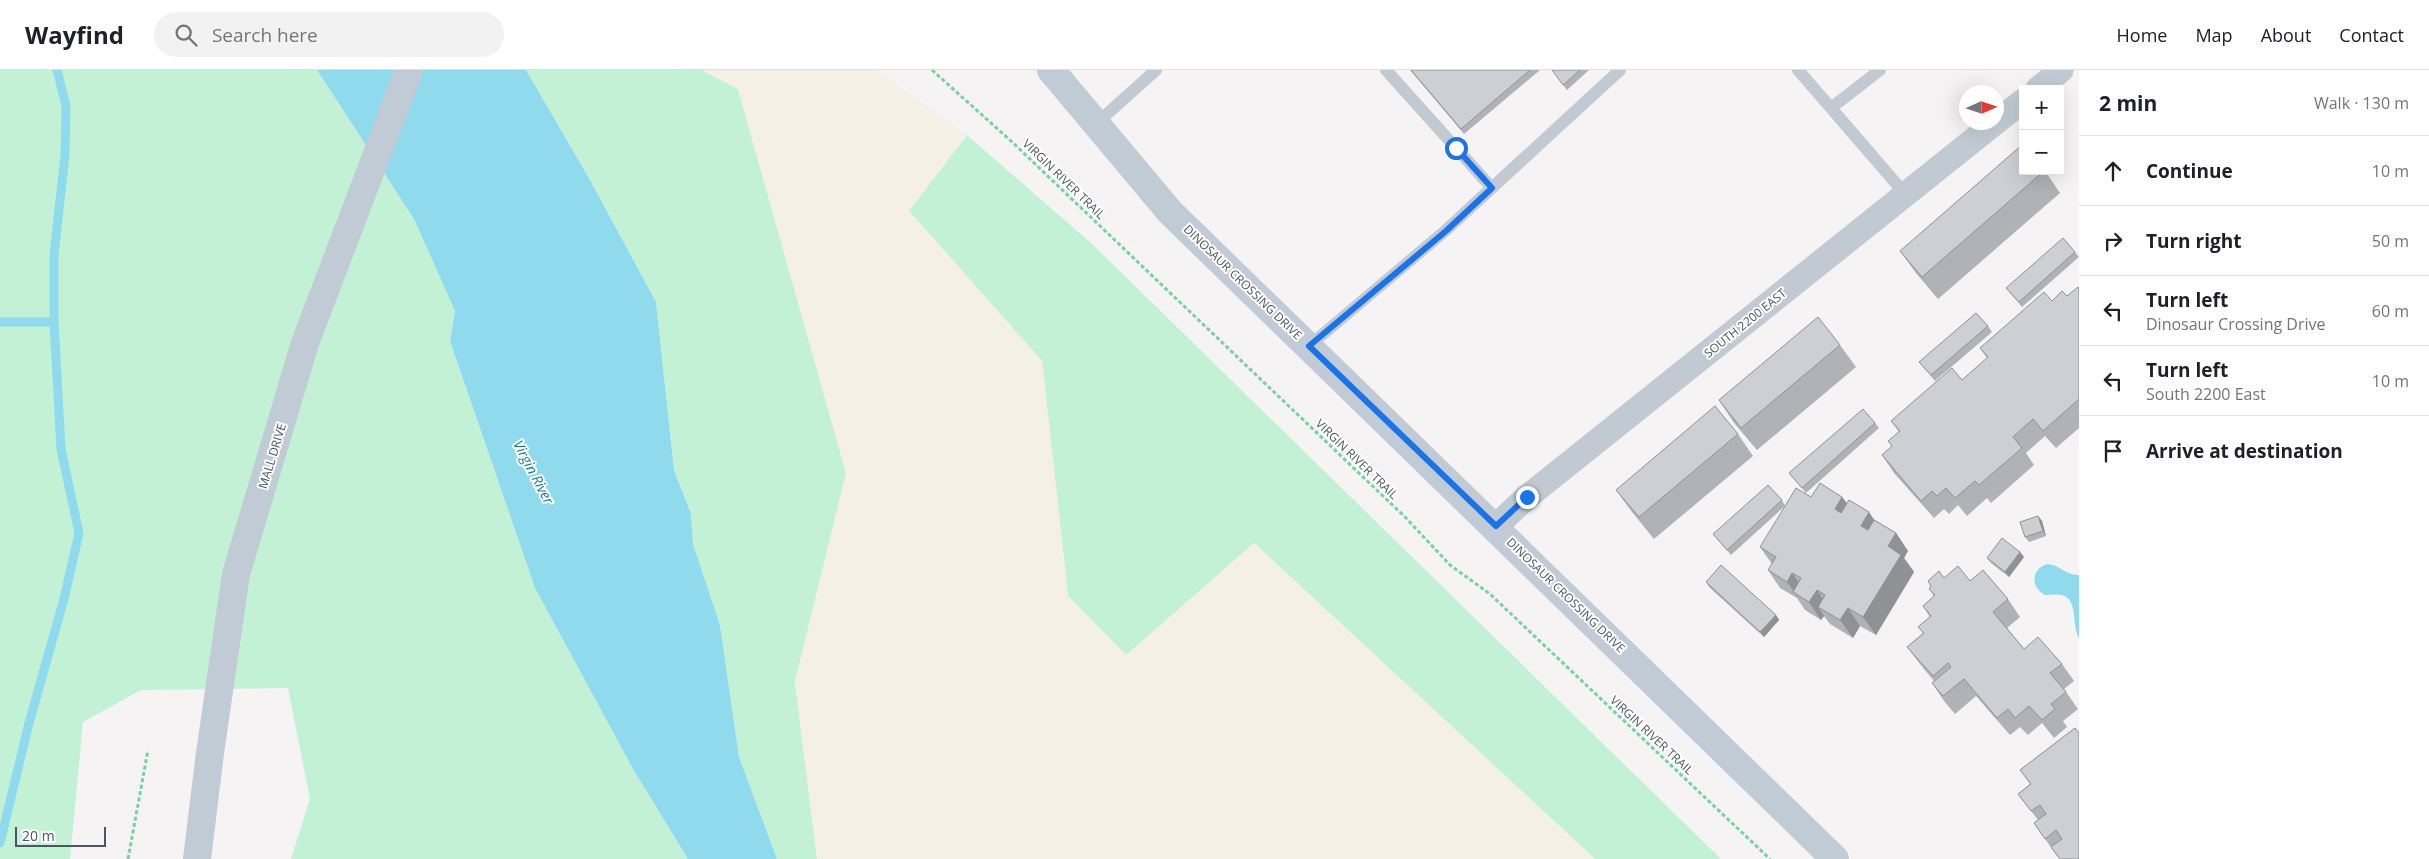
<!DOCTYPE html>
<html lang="en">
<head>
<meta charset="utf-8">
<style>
	:root { --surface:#fff; --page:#f2f2f2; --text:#202124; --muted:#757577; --line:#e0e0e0 }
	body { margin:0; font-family:"Open Sans",sans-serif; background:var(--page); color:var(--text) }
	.controls { position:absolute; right:15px; top:15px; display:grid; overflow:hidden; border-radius:0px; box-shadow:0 5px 20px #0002 }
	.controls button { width:45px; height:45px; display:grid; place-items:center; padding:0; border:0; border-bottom:1px solid var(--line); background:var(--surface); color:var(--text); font:25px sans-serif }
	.compass { position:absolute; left:1959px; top:15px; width:45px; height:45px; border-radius:50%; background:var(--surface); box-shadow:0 5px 20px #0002; rotate:87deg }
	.scale { position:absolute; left:15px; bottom:12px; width:91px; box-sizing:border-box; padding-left:5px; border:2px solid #4a5661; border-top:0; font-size:14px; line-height:18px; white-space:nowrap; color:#4a5661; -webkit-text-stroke:4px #fff; paint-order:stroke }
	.stop { position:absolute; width:15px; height:15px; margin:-11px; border:4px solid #1a73e8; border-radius:50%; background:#fff }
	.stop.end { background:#1a73e8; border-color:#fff; box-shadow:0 1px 5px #0008 }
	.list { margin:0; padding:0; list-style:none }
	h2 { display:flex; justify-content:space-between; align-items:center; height:65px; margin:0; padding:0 20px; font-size:21px }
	h2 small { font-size:16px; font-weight:400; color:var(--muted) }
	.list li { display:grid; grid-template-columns:32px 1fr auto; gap:15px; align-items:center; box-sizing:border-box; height:70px; padding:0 20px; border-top:1px solid var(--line) }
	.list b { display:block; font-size:19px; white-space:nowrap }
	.list p { margin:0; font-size:16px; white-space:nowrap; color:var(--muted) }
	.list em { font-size:16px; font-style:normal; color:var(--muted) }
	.icon { flex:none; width:28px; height:28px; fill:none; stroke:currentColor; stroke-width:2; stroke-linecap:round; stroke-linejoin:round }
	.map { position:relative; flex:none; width:2079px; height:789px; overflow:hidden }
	header { display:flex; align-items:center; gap:30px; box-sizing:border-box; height:70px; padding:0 25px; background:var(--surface); border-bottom:1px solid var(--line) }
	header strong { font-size:24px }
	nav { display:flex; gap:28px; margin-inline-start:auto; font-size:18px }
	.search { width:350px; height:45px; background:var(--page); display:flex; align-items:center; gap:12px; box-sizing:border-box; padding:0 18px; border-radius:28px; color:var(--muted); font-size:19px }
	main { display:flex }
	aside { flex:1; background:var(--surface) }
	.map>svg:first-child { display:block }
	.green { fill:#c3f1d5 }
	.sand { fill:#f5f0e5 }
	.water { fill:#90daee }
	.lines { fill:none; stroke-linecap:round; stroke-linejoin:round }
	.stream { stroke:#90daee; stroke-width:9 }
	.path { stroke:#7ad0a6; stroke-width:3; stroke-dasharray:4 2.5; stroke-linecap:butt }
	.lane { stroke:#c1cad2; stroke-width:12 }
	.street { stroke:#c1cad2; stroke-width:25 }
	.secondary { stroke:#c1cbd6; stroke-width:28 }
	.wall { fill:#b0b2b7 }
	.shaded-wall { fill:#909195 }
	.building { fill:#cdcfd5; stroke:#909195 }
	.route { stroke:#1a73e8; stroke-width:6 }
	.labels { text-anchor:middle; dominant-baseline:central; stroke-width:4; stroke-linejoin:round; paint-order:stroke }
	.street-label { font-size:12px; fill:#4a5661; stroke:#fff }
	.water-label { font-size:14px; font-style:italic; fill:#0c7c9b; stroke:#fff }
</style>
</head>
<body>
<header>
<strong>Wayfind</strong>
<div class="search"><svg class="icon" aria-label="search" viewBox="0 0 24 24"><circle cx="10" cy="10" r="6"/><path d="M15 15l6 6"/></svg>Search here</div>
<nav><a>Home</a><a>Map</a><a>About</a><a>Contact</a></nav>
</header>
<main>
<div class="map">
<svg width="2079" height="789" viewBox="0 0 2079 789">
	<rect width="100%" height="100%" fill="#f5f3f3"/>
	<path class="green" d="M0 0H317L414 149 455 241 450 271 535 518 633 699 688 789H291L310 729 288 618 141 620 83 652 70 789H0Z
		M526 0H702L738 19 846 403 795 612 817 789H777L739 687 720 555 693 474 691 444 674 400 656 232 590 110Z
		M967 65 1091 173 1721 789H1595L1254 473 1126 586 1068 526 1042 291 909 141Z"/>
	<path class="sand" d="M702 0H876L967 65 909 141 1042 291 1068 526 1126 585 1254 473 1595 789H817L795 612 846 403 738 19Z"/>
	<path class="water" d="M317 0H526L590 110 656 232 674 400 691 444 693 474 720 555 739 687 777 789H688L633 699 535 518 450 271 455 241 414 149Z
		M2047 494C2059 494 2066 506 2079 505V568C2071 555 2079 528 2061 525 2056 524 2050 525 2045 525 2030 516 2031 500 2047 494Z"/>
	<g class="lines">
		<path class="stream" d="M0 252H54
			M0 773 29 653 64 529 79 463 61 379 54 252V185L65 85 66 36 57 0"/>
		<path class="path" d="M932 0 1011 71 1405 447 1450 495 1490 524 1770 789
			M128 789 148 680"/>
		<path class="lane" d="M1386 0 1492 118
			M1798 0 1831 38
			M1880 0 1831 38 1906 125
			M1097 53 1156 0
			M1309 276 1445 161 1620 0"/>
		<path class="street" d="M2038 19 2061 0
			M1996 52 2023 31
			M1496 456 1527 427 1996 52"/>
		<path class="secondary" d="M1051 0 1170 142 1835 789
			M197 789 210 683 236 504 305 273 409 0"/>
	</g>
	<path class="wall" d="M1410 0H1540L1464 64Z
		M1552 0H1589L1567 20Z
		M2045 101 2060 123 1938 229 1916 203 1900 181Z
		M2075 182 2079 187 2022 237 2006 218Z
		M2079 219V358L2056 378 2045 366 2026 383 2034 395 1991 433 1987 428 1967 446 1958 435 1949 444 1944 439 1934 448 1894 403 1882 385 1892 376 1888 371 1899 362 1891 351 1962 310 1987 288 1980 278 2052 231 2067 226Z
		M1988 256 1992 262 1935 311 1919 292Z
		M1840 275 1856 297 1757 380 1734 353 1719 330Z
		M1875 353 1879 358 1806 423 1789 403Z
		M1738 364 1753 386 1654 469 1632 442 1616 420Z
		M1811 427H1842L1847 433 1896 463 1908 481 1904 488 1914 502 1876 565 1860 556 1853 568 1830 554 1824 546 1821 550 1805 540 1797 528 1780 518 1768 500 1772 494 1760 477Z
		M1782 430 1785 436 1731 485 1713 464Z
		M2038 446 2042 451 2046 466 2029 472 2025 467Z
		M2020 482 2024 487 2009 507 1991 493 1987 488Z
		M1944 508 1970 511 2008 529 2020 547 2007 558 2024 579 2062 594 2074 611 2064 619 2078 639 2063 651 2067 657 2054 668 2042 653 2028 665 2020 657 2010 665 1976 626 1955 644 1944 631 1932 613 1934 611 1920 594 1907 577 1923 563 1918 557 1930 547 1923 536 1934 526 1929 519 1931 516 1928 511Z
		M1706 512 1776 545 1779 550 1764 567 1709 517Z
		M2075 658 2079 789 2057 786 2034 753 2038 750 2018 724 2030 714 2020 700Z"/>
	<path class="shaded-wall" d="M1842 427 1855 444 1847 457 1835 439Z
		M1869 442 1881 460 1873 473 1861 456Z
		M2038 446 2042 451 2046 466 2043 461Z
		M1896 463 1908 481 1904 488 1914 502 1876 565 1863 547 1888 476Z
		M2020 482 2024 487 2009 507 2005 502Z
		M1792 503 1804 520 1795 523 1787 512Z
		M1817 520 1829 538 1818 537 1824 546 1821 550 1809 532Z
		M1848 538 1860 556 1853 568 1840 550Z
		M1776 545 1779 550 1764 567 1760 562Z"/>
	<path class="building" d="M1411 0H1530L1461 59Z
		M1552 0H1580L1563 15Z
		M2022 75 2023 76V101H2044L1922 207 1900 181Z
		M2063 168 2075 182 2019 232 2006 218Z
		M2078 217 2079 219V329L2043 361 2033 349 2013 367 2022 378 1979 415 1975 411 1955 428 1946 418 1937 426 1932 421 1921 431 1882 385 1892 376 1888 371 1900 361 1891 351 1952 298 1962 310 1988 287 1980 278 2044 222 2052 231 2062 221 2067 226Z
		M1976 243 1988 256 1931 305 1919 292Z
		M1818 247 1840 275 1741 358 1719 330Z
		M1715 336 1738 364 1639 447 1616 420Z
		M1863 339 1875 353 1802 418 1789 403Z
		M1820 413 1842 427 1835 439 1841 443 1849 430 1869 442 1861 456 1868 460 1874 450 1896 463 1888 476 1901 485 1863 547 1848 538 1840 550 1818 537 1825 525 1817 520 1809 532 1793 522 1801 508 1792 503 1787 512 1768 500 1776 487 1760 477 1796 418 1811 427Z
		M1768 415 1782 430 1727 480 1713 464Z
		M2038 446 2043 461 2025 467 2020 452Z
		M2002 468 2020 482 2005 502 1987 488Z
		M1721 495 1776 545 1760 562 1706 512Z
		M1958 496 1970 511 1983 500 2008 529 1993 542 2024 579 2038 567 2062 594 2050 603 2066 622 2051 634 2055 639 2042 650 2029 636 2015 648 2008 639 1997 648 1964 609 1943 626 1932 613 1951 597 1948 593 1933 606 1907 577 1924 563 1918 557 1931 546 1923 536 1935 525 1929 519 1931 516 1928 511 1939 501 1944 508Z
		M2075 658 2079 663V789H2060L2051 777 2062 769 2056 760 2045 769 2034 753 2046 744 2040 735 2031 741 2018 724 2031 714 2020 700Z"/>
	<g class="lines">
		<path class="route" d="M1456 78 1492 118 1446 161 1309 276 1496 456 1527 427"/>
	</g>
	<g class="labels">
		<g class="street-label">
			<text transform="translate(1064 109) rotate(44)">VIRGIN RIVER TRAIL</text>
			<text transform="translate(1243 212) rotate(44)">DINOSAUR CROSSING DRIVE</text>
			<text transform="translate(1745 253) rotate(-39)">SOUTH 2200 EAST</text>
			<text transform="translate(272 386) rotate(-73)">MALL DRIVE</text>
			<text transform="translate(1357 389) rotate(44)">VIRGIN RIVER TRAIL</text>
			<text transform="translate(1566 525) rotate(44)">DINOSAUR CROSSING DRIVE</text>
			<text transform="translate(1652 665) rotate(43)">VIRGIN RIVER TRAIL</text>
		</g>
		<g class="water-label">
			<text transform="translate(534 402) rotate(62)">Virgin River</text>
		</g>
	</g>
</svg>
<div class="controls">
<button>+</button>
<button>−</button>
</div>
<svg class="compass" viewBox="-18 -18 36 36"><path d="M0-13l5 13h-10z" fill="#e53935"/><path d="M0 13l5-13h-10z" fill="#757577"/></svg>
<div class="scale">20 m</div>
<div class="stop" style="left:1456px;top:78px"></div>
<div class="stop end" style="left:1527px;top:427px"></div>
</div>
<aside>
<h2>2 min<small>Walk · 130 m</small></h2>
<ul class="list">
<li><svg class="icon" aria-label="ahead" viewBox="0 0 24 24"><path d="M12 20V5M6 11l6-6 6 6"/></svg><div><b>Continue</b></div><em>10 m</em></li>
<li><svg class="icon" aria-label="right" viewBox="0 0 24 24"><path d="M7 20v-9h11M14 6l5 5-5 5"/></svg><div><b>Turn right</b></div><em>50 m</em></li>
<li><svg class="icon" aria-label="left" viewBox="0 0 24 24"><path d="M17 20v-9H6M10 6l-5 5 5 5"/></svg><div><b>Turn left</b><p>Dinosaur Crossing Drive</p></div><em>60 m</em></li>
<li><svg class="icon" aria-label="left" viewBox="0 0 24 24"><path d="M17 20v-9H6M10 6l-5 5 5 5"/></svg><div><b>Turn left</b><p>South 2200 East</p></div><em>10 m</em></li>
<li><svg class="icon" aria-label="arrive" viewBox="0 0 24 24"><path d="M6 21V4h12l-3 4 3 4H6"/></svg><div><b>Arrive at destination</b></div></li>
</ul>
</aside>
</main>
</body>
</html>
